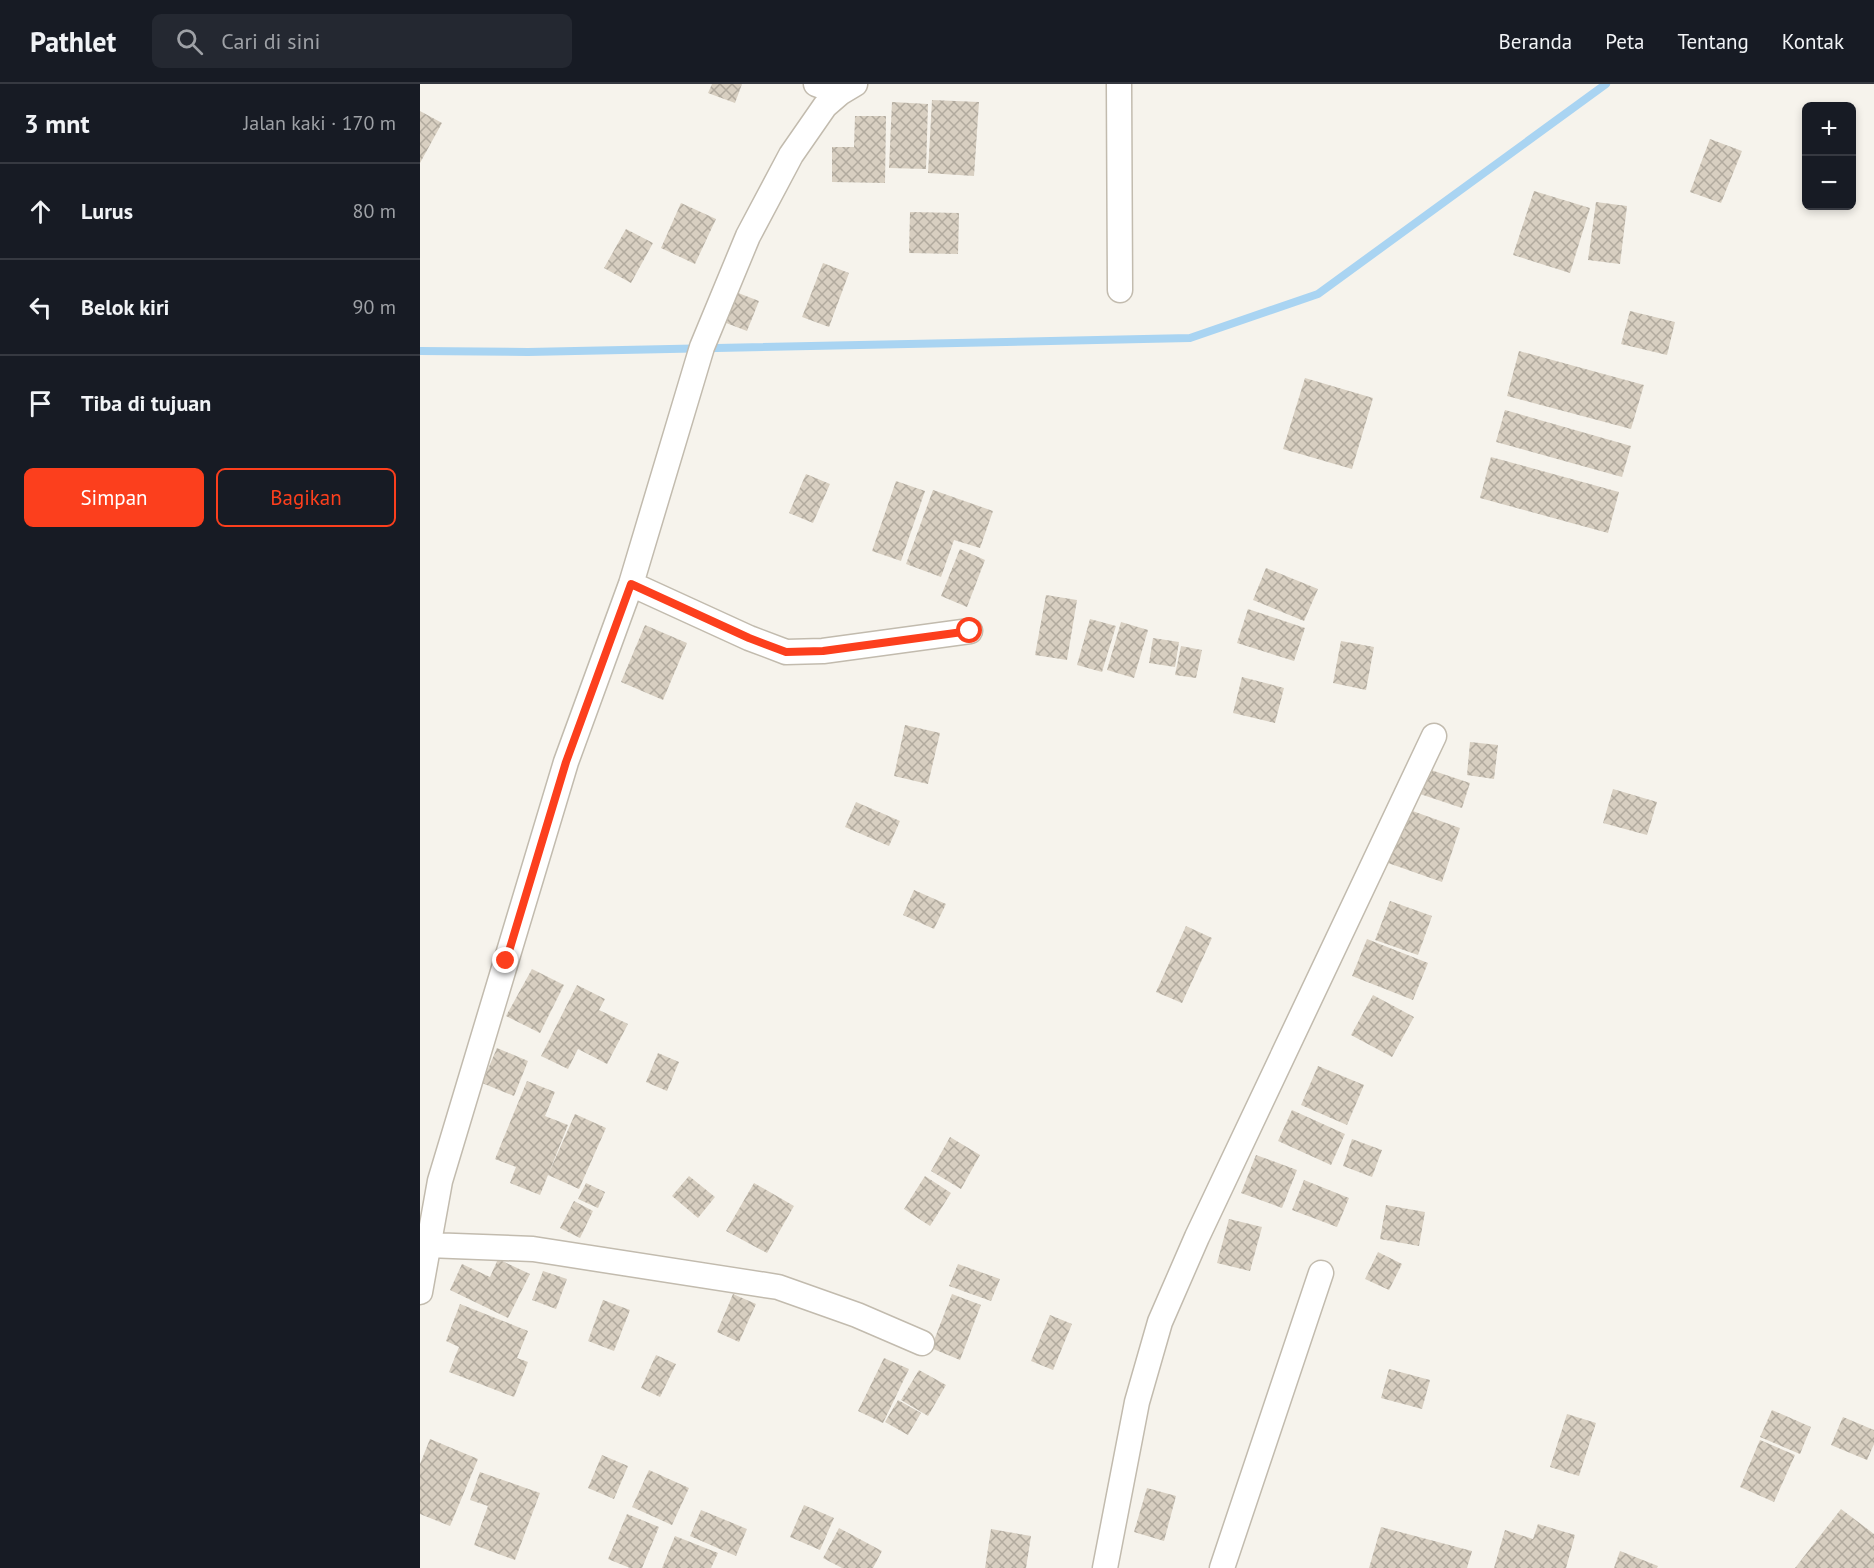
<!DOCTYPE html>
<html lang="id">
<head>
<meta charset="utf-8">
<style>
	:root { --surface:#171b24; --page:#242831; --text:#f1f3f6; --muted:#9ea1a6; --line:#363941; --accent:#fc3f1d }
	body { margin:0; font-family:"PT Sans",sans-serif; background:var(--page); color:var(--text) }
	.controls { position:absolute; right:18px; top:18px; display:grid; overflow:hidden; border-radius:9px; box-shadow:0 3px 9px #0003 }
	.controls button { width:54px; height:54px; display:grid; place-items:center; padding:0; border:0; border-bottom:2px solid var(--line); background:var(--surface); color:var(--text); font:30px sans-serif }
	.stop { position:absolute; width:18px; height:18px; margin:-14px; border:4px solid #fc3f1d; border-radius:50%; background:#fff }
	.stop.end { background:#fc3f1d; border-color:#fff; box-shadow:0 2px 6px #0008 }
	.list { margin:0; padding:0; list-style:none }
	h2 { display:flex; justify-content:space-between; align-items:center; height:78px; margin:0; padding:0 24px; font-size:26px }
	h2 small { font-size:20px; font-weight:400; color:var(--muted) }
	.list li { display:grid; grid-template-columns:39px 1fr auto; gap:18px; align-items:center; box-sizing:border-box; height:96px; padding:0 24px; border-top:2px solid var(--line) }
	.list b { display:block; font-size:22px; white-space:nowrap }
	.list em { font-size:20px; font-style:normal; color:var(--muted) }
	.actions { display:flex; gap:12px; padding:18px 24px }
	.actions a { flex:1; padding:14px 0; border:2px solid var(--accent); border-radius:9px; text-align:center; font-size:21px; color:var(--accent) }
	.actions .main { background:var(--accent); color:#fff }
	.icon { flex:none; width:33px; height:33px; fill:none; stroke:currentColor; stroke-width:2; stroke-linecap:round; stroke-linejoin:round }
	.map { position:relative; flex:none; width:1454px; height:1484px; overflow:hidden }
	header { display:flex; align-items:center; gap:36px; box-sizing:border-box; height:84px; padding:0 30px; background:var(--surface); border-bottom:2px solid var(--line) }
	header strong { font-size:28px }
	nav { display:flex; gap:33px; margin-inline-start:auto; font-size:21px }
	.search { width:420px; height:54px; background:var(--page); display:flex; align-items:center; gap:15px; box-sizing:border-box; padding:0 21px; border-radius:9px; color:var(--muted); font-size:22px }
	main { display:flex }
	aside { flex:1; background:var(--surface) }
	.map>svg:first-child { display:block }
	.lines { fill:none; stroke-linecap:round; stroke-linejoin:round }
	.stream { stroke:#a9d4f2; stroke-width:8 }
	.building { fill:url(#building-cross-hatch) }
	.street-casing { stroke:#c2bbae; stroke-width:27 }
	.street { stroke:#fff; stroke-width:24 }
	.route { stroke:#fc3f1d; stroke-width:8 }
</style>
</head>
<body>
<header>
<strong>Pathlet</strong>
<div class="search"><svg class="icon" aria-label="search" viewBox="0 0 24 24"><circle cx="10" cy="10" r="6"/><path d="M15 15l6 6"/></svg>Cari di sini</div>
<nav><a>Beranda</a><a>Peta</a><a>Tentang</a><a>Kontak</a></nav>
</header>
<main>
<aside>
<h2>3 mnt<small>Jalan kaki · 170 m</small></h2>
<ul class="list">
<li><svg class="icon" aria-label="ahead" viewBox="0 0 24 24"><path d="M12 20V5M6 11l6-6 6 6"/></svg><div><b>Lurus</b></div><em>80 m</em></li>
<li><svg class="icon" aria-label="left" viewBox="0 0 24 24"><path d="M17 20v-9H6M10 6l-5 5 5 5"/></svg><div><b>Belok kiri</b></div><em>90 m</em></li>
<li><svg class="icon" aria-label="arrive" viewBox="0 0 24 24"><path d="M6 21V4h12l-3 4 3 4H6"/></svg><div><b>Tiba di tujuan</b></div></li>
</ul>
<div class="actions"><a class="main">Simpan</a><a>Bagikan</a></div>
</aside>
<div class="map">
<svg width="1454" height="1484" viewBox="0 0 1454 1484">
	<defs>
		<pattern id="building-cross-hatch" width="8" height="8" patternUnits="userSpaceOnUse" patternTransform="scale(1.5)"><rect width="8" height="8" fill="#d8cfc1"/><path d="M0 0l8 8M0 8l8-8" fill="none" stroke="#b1aa9e"/></pattern>
	</defs>
	<rect width="100%" height="100%" fill="#f6f3ec"/>
	<g class="lines">
		<path class="stream" d="M0 267 108 268 770 254 898 210 1186 0"/>
	</g>
	<path class="building" d="M292 0H322L315 19 288 9Z
		M512 16 559 18 554 92 508 89Z
		M472 18 508 20 506 85 469 84Z
		M0 27 22 39 0 79Z
		M435 32H466L465 99 412 98V63H434Z
		M1290 55 1322 67 1301 119 1270 108Z
		M1114 107 1170 124 1150 189 1093 171Z
		M1176 118 1207 122 1200 180 1168 176Z
		M261 119 296 135 275 180 241 164Z
		M490 128 539 129 538 170 489 169Z
		M206 145 233 159 211 199 184 184Z
		M403 179 429 189 409 243 382 233Z
		M313 207 339 217 327 247 301 237Z
		M1210 227 1255 238 1247 271 1201 260Z
		M1099 267 1224 301 1211 345 1087 312Z
		M885 294 953 314 932 385 863 365Z
		M1085 326 1211 362 1202 393 1076 358Z
		M1071 373 1199 408 1188 449 1060 414Z
		M386 390 410 400 393 439 369 429Z
		M476 397 505 407 481 477 452 467Z
		M513 406 573 427 560 464 534 456 521 493 486 480Z
		M540 465 565 476 547 523 521 512Z
		M846 484 898 505 884 537 833 516Z
		M626 511 657 516 647 576 615 571Z
		M828 525 885 544 874 577 817 559Z
		M670 535 696 542 682 588 657 581Z
		M701 538 728 546 714 594 687 586Z
		M225 541 267 559 243 616 201 598Z
		M733 554 759 558 755 583 729 579Z
		M921 557 954 563 946 606 913 599Z
		M761 562 782 566 776 594 755 591Z
		M822 593 864 604 855 639 813 629Z
		M485 641 520 649 508 700 474 692Z
		M1050 658 1078 661 1074 695 1047 691Z
		M1008 685 1050 699 1042 724 1000 710Z
		M1193 705 1237 718 1227 751 1183 739Z
		M436 718 480 737 469 762 425 743Z
		M987 725 1040 744 1022 798 968 779Z
		M494 806 526 820 514 845 483 831Z
		M970 817 1012 832 998 871 955 856Z
		M766 842 792 854 762 919 736 908Z
		M947 855 1008 879 993 916 932 892Z
		M112 885 144 901 120 949 86 932Z
		M157 901 185 915 179 926 208 940 187 980 158 965 148 985 121 972Z
		M953 911 994 933 972 973 931 951Z
		M77 964 108 977 94 1012 62 999Z
		M238 969 259 978 247 1007 226 998Z
		M898 982 944 1001 927 1041 881 1021Z
		M107 997 135 1008 125 1032 148 1041 120 1111 90 1099 96 1083 75 1075Z
		M872 1026 925 1050 911 1081 858 1057Z
		M155 1030 186 1044 159 1105 128 1091Z
		M530 1053 560 1071 541 1105 511 1087Z
		M932 1055 962 1066 952 1093 923 1082Z
		M836 1071 877 1086 862 1124 821 1109Z
		M269 1092 295 1113 278 1134 252 1112Z
		M505 1092 531 1109 510 1142 484 1125Z
		M884 1096 929 1114 917 1143 872 1126Z
		M166 1099 185 1108 178 1124 158 1115Z
		M334 1099 374 1122 347 1169 306 1147Z
		M154 1117 173 1127 160 1154 140 1144Z
		M966 1121 1005 1128 999 1162 960 1155Z
		M809 1135 842 1143 830 1187 797 1179Z
		M958 1168 982 1180 969 1206 945 1195Z
		M78 1175 110 1190 88 1234 30 1206 42 1180 70 1193Z
		M538 1180 580 1195 571 1217 529 1202Z
		M123 1187 147 1195 136 1225 112 1216Z
		M313 1210 336 1220 319 1258 297 1248Z
		M532 1210 561 1221 540 1276 511 1264Z
		M183 1216 210 1226 194 1267 168 1257Z
		M40 1220 108 1247 97 1274 108 1278 94 1313 29 1288 39 1263 26 1257Z
		M630 1231 652 1240 633 1286 611 1277Z
		M236 1271 256 1280 240 1313 221 1304Z
		M464 1274 489 1285 463 1339 438 1327Z
		M969 1285 1010 1296 1002 1325 961 1314Z
		M499 1286 526 1301 508 1332 481 1316Z
		M478 1316 501 1329 488 1351 465 1338Z
		M1352 1326 1391 1343 1380 1370 1340 1353Z
		M1147 1330 1176 1339 1159 1392 1130 1383Z
		M1423 1333 1454 1346V1360L1447 1376 1411 1361Z
		M10 1355 58 1375 30 1442 0 1430V1380Z
		M1340 1356 1375 1371 1354 1418 1320 1403Z
		M182 1371 208 1382 194 1415 168 1404Z
		M229 1386 269 1404 252 1441 212 1423Z
		M60 1388 120 1409 95 1476 54 1461 68 1422 50 1416Z
		M727 1404 756 1412 744 1457 714 1448Z
		M384 1421 414 1434 400 1466 370 1453Z
		M1421 1425 1454 1450V1484H1375Z
		M281 1426 327 1445 316 1472 270 1452Z
		M207 1430 239 1443 222 1484H210L188 1475Z
		M1118 1440 1155 1451 1146 1484H1074L1085 1446 1113 1455Z
		M961 1443 1052 1467 1047 1484H949Z
		M419 1444 462 1467 453 1484H422L403 1474Z
		M571 1445 611 1452 606 1484H565Z
		M255 1452 298 1469 291 1484H242Z
		M1200 1467 1238 1482 1237 1484H1194Z"/>
	<g class="lines">
		<defs>
			<path id="street" d="M396 0 420 9
				M699 0 700 206
				M211 500 329 554 366 568 403 567 550 547
				M8 1161 113 1165 358 1203 437 1231 502 1259
				M0 1208 20 1097 146 678 211 500 282 263 328 152 371 71 405 22 420 9 435 0
				M685 1484 717 1318 740 1238 777 1153 1014 652
				M802 1484 901 1189"/>
		</defs>
		<use href="#street" class="street-casing"/>
		<use href="#street" class="street"/>
	</g>
	<g class="lines">
		<path class="route" d="M86 877 146 678 211 500 329 554 366 568 403 567 550 547"/>
	</g>
</svg>
<div class="controls">
<button>+</button>
<button>−</button>
</div>
<div class="stop" style="left:550px;top:547px"></div>
<div class="stop end" style="left:86px;top:877px"></div>
</div>
</main>
</body>
</html>
